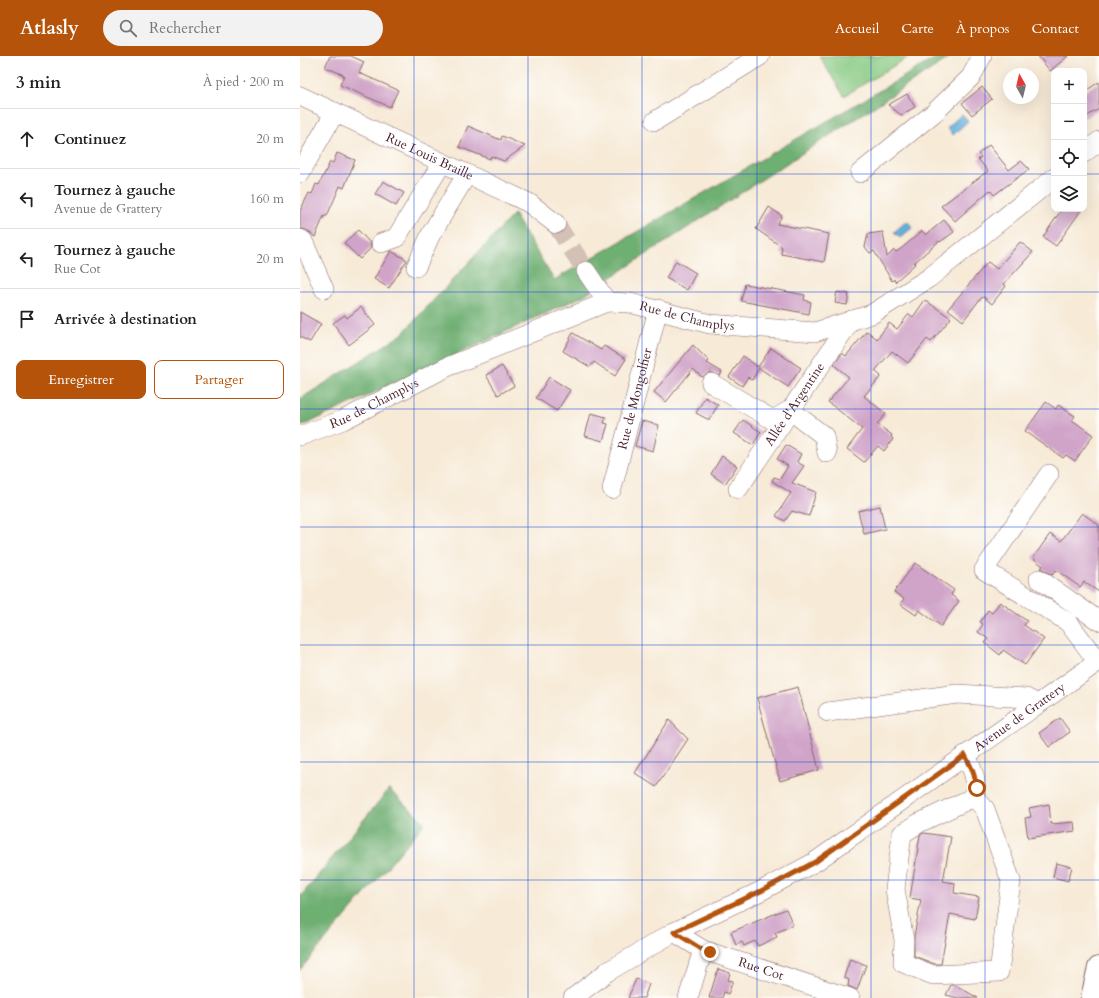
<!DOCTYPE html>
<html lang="fr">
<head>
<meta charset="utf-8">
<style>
	:root { --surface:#fff; --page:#f2f2f2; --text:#202124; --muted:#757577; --line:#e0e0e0; --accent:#b45309 }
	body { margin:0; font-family:Cardo,serif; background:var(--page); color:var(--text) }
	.controls { position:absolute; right:12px; top:12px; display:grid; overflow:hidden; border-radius:8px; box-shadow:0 4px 16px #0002 }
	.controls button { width:36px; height:36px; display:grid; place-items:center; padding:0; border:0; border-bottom:1px solid var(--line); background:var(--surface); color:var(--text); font:20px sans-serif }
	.compass { position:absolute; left:703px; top:12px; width:36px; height:36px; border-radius:50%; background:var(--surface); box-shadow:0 4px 16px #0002; rotate:352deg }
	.stop { position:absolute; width:12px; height:12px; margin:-9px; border:3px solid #b45309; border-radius:50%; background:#fff }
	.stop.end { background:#b45309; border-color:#fff; box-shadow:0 1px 4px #0008 }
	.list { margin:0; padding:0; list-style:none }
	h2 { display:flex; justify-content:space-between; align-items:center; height:52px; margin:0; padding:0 16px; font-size:17px }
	h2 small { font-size:13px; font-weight:400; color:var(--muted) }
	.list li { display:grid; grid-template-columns:26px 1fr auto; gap:12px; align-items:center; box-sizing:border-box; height:60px; padding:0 16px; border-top:1px solid var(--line) }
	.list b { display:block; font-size:15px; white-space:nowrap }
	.list p { margin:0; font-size:13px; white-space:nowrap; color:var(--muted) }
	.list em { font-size:13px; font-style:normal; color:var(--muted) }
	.actions { display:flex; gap:8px; padding:12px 16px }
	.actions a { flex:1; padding:9px 0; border:1px solid var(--accent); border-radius:8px; text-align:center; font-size:14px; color:var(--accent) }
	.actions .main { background:var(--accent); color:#fff }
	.icon { flex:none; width:22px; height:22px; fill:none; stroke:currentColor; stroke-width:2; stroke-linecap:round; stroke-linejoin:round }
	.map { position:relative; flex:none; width:799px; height:942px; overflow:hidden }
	header { display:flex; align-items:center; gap:24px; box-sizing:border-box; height:56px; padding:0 20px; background:var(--accent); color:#fff }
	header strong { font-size:19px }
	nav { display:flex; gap:22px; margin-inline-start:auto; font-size:14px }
	.search { width:280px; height:36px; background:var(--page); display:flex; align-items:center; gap:10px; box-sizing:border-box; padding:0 14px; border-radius:22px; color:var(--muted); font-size:15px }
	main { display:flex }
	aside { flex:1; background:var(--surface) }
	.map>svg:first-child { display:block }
	.green { fill:#89cb84; stroke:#6a7558 }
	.forest { fill:#6eaf72; stroke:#5c674e }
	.water { fill:#63b0dd; stroke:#566884 }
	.building { fill:#d0a4c9 }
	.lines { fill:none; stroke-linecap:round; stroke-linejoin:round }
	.minor-tunnel { stroke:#d4c1b5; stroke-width:19; stroke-dasharray:19 10; stroke-linecap:butt }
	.minor-casing { stroke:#876667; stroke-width:20 }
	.major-casing { stroke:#876667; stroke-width:24 }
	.minor { stroke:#fff; stroke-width:19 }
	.major { stroke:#fff; stroke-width:22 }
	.route { stroke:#b45309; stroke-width:5 }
	.grid { fill:none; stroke:#1d4ed8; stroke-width:1; stroke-opacity:0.55 }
	.labels { text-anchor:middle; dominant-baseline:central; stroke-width:3.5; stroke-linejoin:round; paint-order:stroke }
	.street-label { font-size:13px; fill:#4a1f2b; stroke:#fdfcf7 }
</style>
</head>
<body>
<header>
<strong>Atlasly</strong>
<div class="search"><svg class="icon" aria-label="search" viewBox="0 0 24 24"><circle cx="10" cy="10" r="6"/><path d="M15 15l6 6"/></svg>Rechercher</div>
<nav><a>Accueil</a><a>Carte</a><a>À propos</a><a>Contact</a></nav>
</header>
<main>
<aside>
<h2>3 min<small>À pied · 200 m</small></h2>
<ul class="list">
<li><svg class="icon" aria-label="ahead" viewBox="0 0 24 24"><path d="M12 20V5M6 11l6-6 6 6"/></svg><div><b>Continuez</b></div><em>20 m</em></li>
<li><svg class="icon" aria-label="left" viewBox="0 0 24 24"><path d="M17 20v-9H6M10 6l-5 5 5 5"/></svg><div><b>Tournez à gauche</b><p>Avenue de Grattery</p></div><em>160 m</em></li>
<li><svg class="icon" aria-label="left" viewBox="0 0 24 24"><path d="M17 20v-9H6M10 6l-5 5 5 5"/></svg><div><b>Tournez à gauche</b><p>Rue Cot</p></div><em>20 m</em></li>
<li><svg class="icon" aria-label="arrive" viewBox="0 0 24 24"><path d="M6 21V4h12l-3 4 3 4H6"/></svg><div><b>Arrivée à destination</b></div></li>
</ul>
<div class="actions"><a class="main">Enregistrer</a><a>Partager</a></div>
</aside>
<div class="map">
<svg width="799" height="942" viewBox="0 0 799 942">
	<rect width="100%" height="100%" fill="#fdfcf7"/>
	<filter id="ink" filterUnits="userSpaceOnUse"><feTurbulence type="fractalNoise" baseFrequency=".025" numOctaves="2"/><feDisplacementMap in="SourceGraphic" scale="8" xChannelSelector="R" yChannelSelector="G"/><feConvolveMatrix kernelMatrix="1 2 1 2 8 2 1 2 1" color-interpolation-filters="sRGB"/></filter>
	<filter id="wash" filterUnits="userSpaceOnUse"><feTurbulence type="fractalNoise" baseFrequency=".012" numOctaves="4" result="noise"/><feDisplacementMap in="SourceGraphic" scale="16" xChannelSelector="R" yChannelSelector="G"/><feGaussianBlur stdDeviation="0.9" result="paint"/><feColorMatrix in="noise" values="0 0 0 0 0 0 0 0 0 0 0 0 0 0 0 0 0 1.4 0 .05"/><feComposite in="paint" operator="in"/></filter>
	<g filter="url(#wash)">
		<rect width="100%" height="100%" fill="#f7ead7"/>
		<path class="green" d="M519 0H610L544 40Z"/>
		<path class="forest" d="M639 0H652L281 241 0 371V343L101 279 214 158 254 224Z
			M89 733 125 767 0 914V841Z"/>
		<path class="water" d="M662 58 668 65 653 79 647 72Z
			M607 165 613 171 600 182 594 176Z"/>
		<g id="blocks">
			<path class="building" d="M30 0H51L64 6 59 17 98 34 90 51 40 29 44 19 25 11Z
				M738 0H768L750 15Z
				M799 26V53L784 62V36Z
				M682 31 692 43 672 59 662 47Z
				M607 38 615 51 601 59 588 49Z
				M168 70 201 84 202 80 225 90 204 105 191 100 190 103 159 91Z
				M689 89 709 114 721 105 729 113 694 139 690 134 655 165 641 150 688 115 678 103 681 101 678 98Z
				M37 97 55 104 44 132 40 130 27 160H24L15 181 6 174 0 172V155L9 137 12 138 16 128 19 129 30 106 33 107Z
				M83 125 104 137 96 150 75 138Z
				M469 151 482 160 477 168 529 178 524 206 481 198 482 191 456 173Z
				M762 153H782L756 190 743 181Z
				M644 164 654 176 640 186 639 185 614 207 615 208 595 226 594 223 592 225 574 195 570 197 565 191 568 178 583 176 587 201 594 194 596 196 602 192 622 175 626 179Z
				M58 174 70 187 71 192 60 203 44 187Z
				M720 186 733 196 704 228 706 230 692 248 684 241 681 242 663 265 648 253 688 206 697 213Z
				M91 195 107 204 89 232 74 223Z
				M376 205 396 217 387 234 366 222Z
				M445 228 505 239 504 244 511 246 509 258 441 245Z
				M537 236 549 238 547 249 535 247Z
				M625 244 651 262 631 286 627 283 608 307 592 295 575 315 581 320 564 340 586 358 577 368 592 379 591 381 593 383 584 395 578 390 564 406 547 393 562 373 528 346 549 321 534 309 542 297 546 300 567 275 577 283 589 267 597 273 609 258 613 261Z
				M61 251 75 269 49 289 33 267 45 259 47 262Z
				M0 256 21 268 10 286 0 281Z
				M273 277 301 294 304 290 326 303 315 320 294 306 290 311 263 295Z
				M393 289 409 305 407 307 422 316 420 320 411 316 402 321 393 313 366 346 354 336Z
				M471 292 501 312 488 331 459 312 452 324 448 321 442 330 429 321 443 300 458 311Z
				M202 310 214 330 198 339 186 319Z
				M249 321 270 334 257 355 236 342Z
				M405 341 418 349 409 364 396 357Z
				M746 346 756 353 758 349 775 360 772 364 793 379 775 405 766 399 763 402 725 375Z
				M291 357 306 361 304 367 308 368 303 385 285 380Z
				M443 364 461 376 453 389 434 377Z
				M342 365 359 369 353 395 335 390Z
				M486 389 501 398 497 406 504 410 492 427 516 436 509 460 492 455 485 465 476 460 491 437 472 425 474 421 480 423 488 410 477 403Z
				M422 400 437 410 425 428 411 418Z
				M580 450 585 473 564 478 558 455Z
				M782 457 799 469V536L784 526 780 531 756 514 752 519 741 512 743 510 733 502 750 478 761 485Z
				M615 507 654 534 651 539 659 545 641 570 619 554 616 559 600 548 604 543 594 536Z
				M700 546 727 565 724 569 744 583 725 609 703 594 700 599 685 587 688 583 678 576 683 568 680 566 688 554 692 557Z
				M498 631 519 714 480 725 457 642Z
				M760 662 770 676 749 691 739 677Z
				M369 664 388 683 356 731 335 717Z
				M749 748 751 768 774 766 775 775 728 782 725 762 731 761 729 752Z
				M624 777 651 781 643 825 655 827 654 837 679 841 675 863 650 858 641 908H635L614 900V880L621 844 610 842 620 779Z
				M756 807 772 811 768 825 753 821Z
				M486 853 493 869 475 877 477 881 458 890 455 885 444 890 442 886 436 889 431 876Z
				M550 903 566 909 557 934 548 930 549 924 544 921Z
				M418 913 430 917 428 924 433 925 428 938 424 936 422 942H409Z
				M336 923 349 928 344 942H328Z
				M651 929H655L678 942H658L646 939Z"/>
		</g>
	</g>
	<g filter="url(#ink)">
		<use href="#blocks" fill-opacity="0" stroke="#876667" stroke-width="1"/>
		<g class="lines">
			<path class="minor-tunnel" d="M256 168 286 215"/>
			<defs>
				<g id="minor">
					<path id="s1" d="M0 40 229 147 256 168"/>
					<path d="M355 65 460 0"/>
					<path d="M784 97 799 85"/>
					<path d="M0 117 35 56"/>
					<path d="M560 117 635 56 671 21 682 0"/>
					<path d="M0 183 3 185 24 233"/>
					<path d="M81 187 96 182 142 107"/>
					<path d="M116 211 131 178 167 118"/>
					<path d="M286 215 307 246"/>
					<path d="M411 327 473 364 490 354 524 380 527 397"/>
					<path id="s2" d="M0 380 43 364 147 311 307 246 330 247 410 268 515 276 572 258 629 222 754 122"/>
					<path d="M749 418 684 514 768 566 798 606"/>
					<path id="s3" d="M312 433 358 253"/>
					<path id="s4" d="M438 433 551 264"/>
					<path d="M739 523 799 565"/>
					<path d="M528 656 657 638 726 642 738 648"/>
					<path d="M665 699C673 713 678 725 674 741"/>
					<path d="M674 741 685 753 711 825 699 916 633 919 603 907 604 884 595 833 602 778 619 767Z"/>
					<path id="s5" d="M374 876 403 894 550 942"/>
					<path id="s6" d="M273 942 307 916 374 876 461 835 515 806 799 605"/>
					<path d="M388 942 403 894"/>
				</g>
				<path id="major" d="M792 942 799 912"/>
			</defs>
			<use href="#minor" class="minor-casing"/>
			<use href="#major" class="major-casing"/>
			<use href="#minor" class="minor"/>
			<use href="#major" class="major"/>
		</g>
	</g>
	<g class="lines" filter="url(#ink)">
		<path class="route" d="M410 896 403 894 374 876 461 835 515 806 665 699 673 715 677 732"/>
	</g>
	<path class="grid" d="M114 0V942M228 0V942M342 0V942M457 0V942M571 0V942M685 0V942M0 118H754M784 118H799M0 236H799M0 353H799M0 471H799M0 589H799M0 706H799M0 824H799"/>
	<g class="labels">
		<g class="street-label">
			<text stroke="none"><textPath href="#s1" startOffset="143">Rue Louis Braille</textPath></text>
			<text stroke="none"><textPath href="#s2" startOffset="417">Rue de Champlys</textPath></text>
			<text stroke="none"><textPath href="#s3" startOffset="93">Rue de Mongolfier</textPath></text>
			<text stroke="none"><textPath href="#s2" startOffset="81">Rue de Champlys</textPath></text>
			<text stroke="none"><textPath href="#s4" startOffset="102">Allée d'Argentine</textPath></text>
			<text stroke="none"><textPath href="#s6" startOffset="529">Avenue de Grattery</textPath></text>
			<text stroke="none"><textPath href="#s5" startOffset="95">Rue Cot</textPath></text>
		</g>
	</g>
</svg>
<div class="controls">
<button>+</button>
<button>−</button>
<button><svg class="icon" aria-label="locate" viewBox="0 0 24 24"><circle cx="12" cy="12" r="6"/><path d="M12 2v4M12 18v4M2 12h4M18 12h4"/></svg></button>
<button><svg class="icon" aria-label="layers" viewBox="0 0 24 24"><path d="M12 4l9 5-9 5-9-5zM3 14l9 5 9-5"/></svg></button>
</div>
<svg class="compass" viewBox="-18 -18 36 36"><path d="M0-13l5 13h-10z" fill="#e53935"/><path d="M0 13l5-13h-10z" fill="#757577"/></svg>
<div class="stop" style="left:677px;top:732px"></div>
<div class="stop end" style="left:410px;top:896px"></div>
</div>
</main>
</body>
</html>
